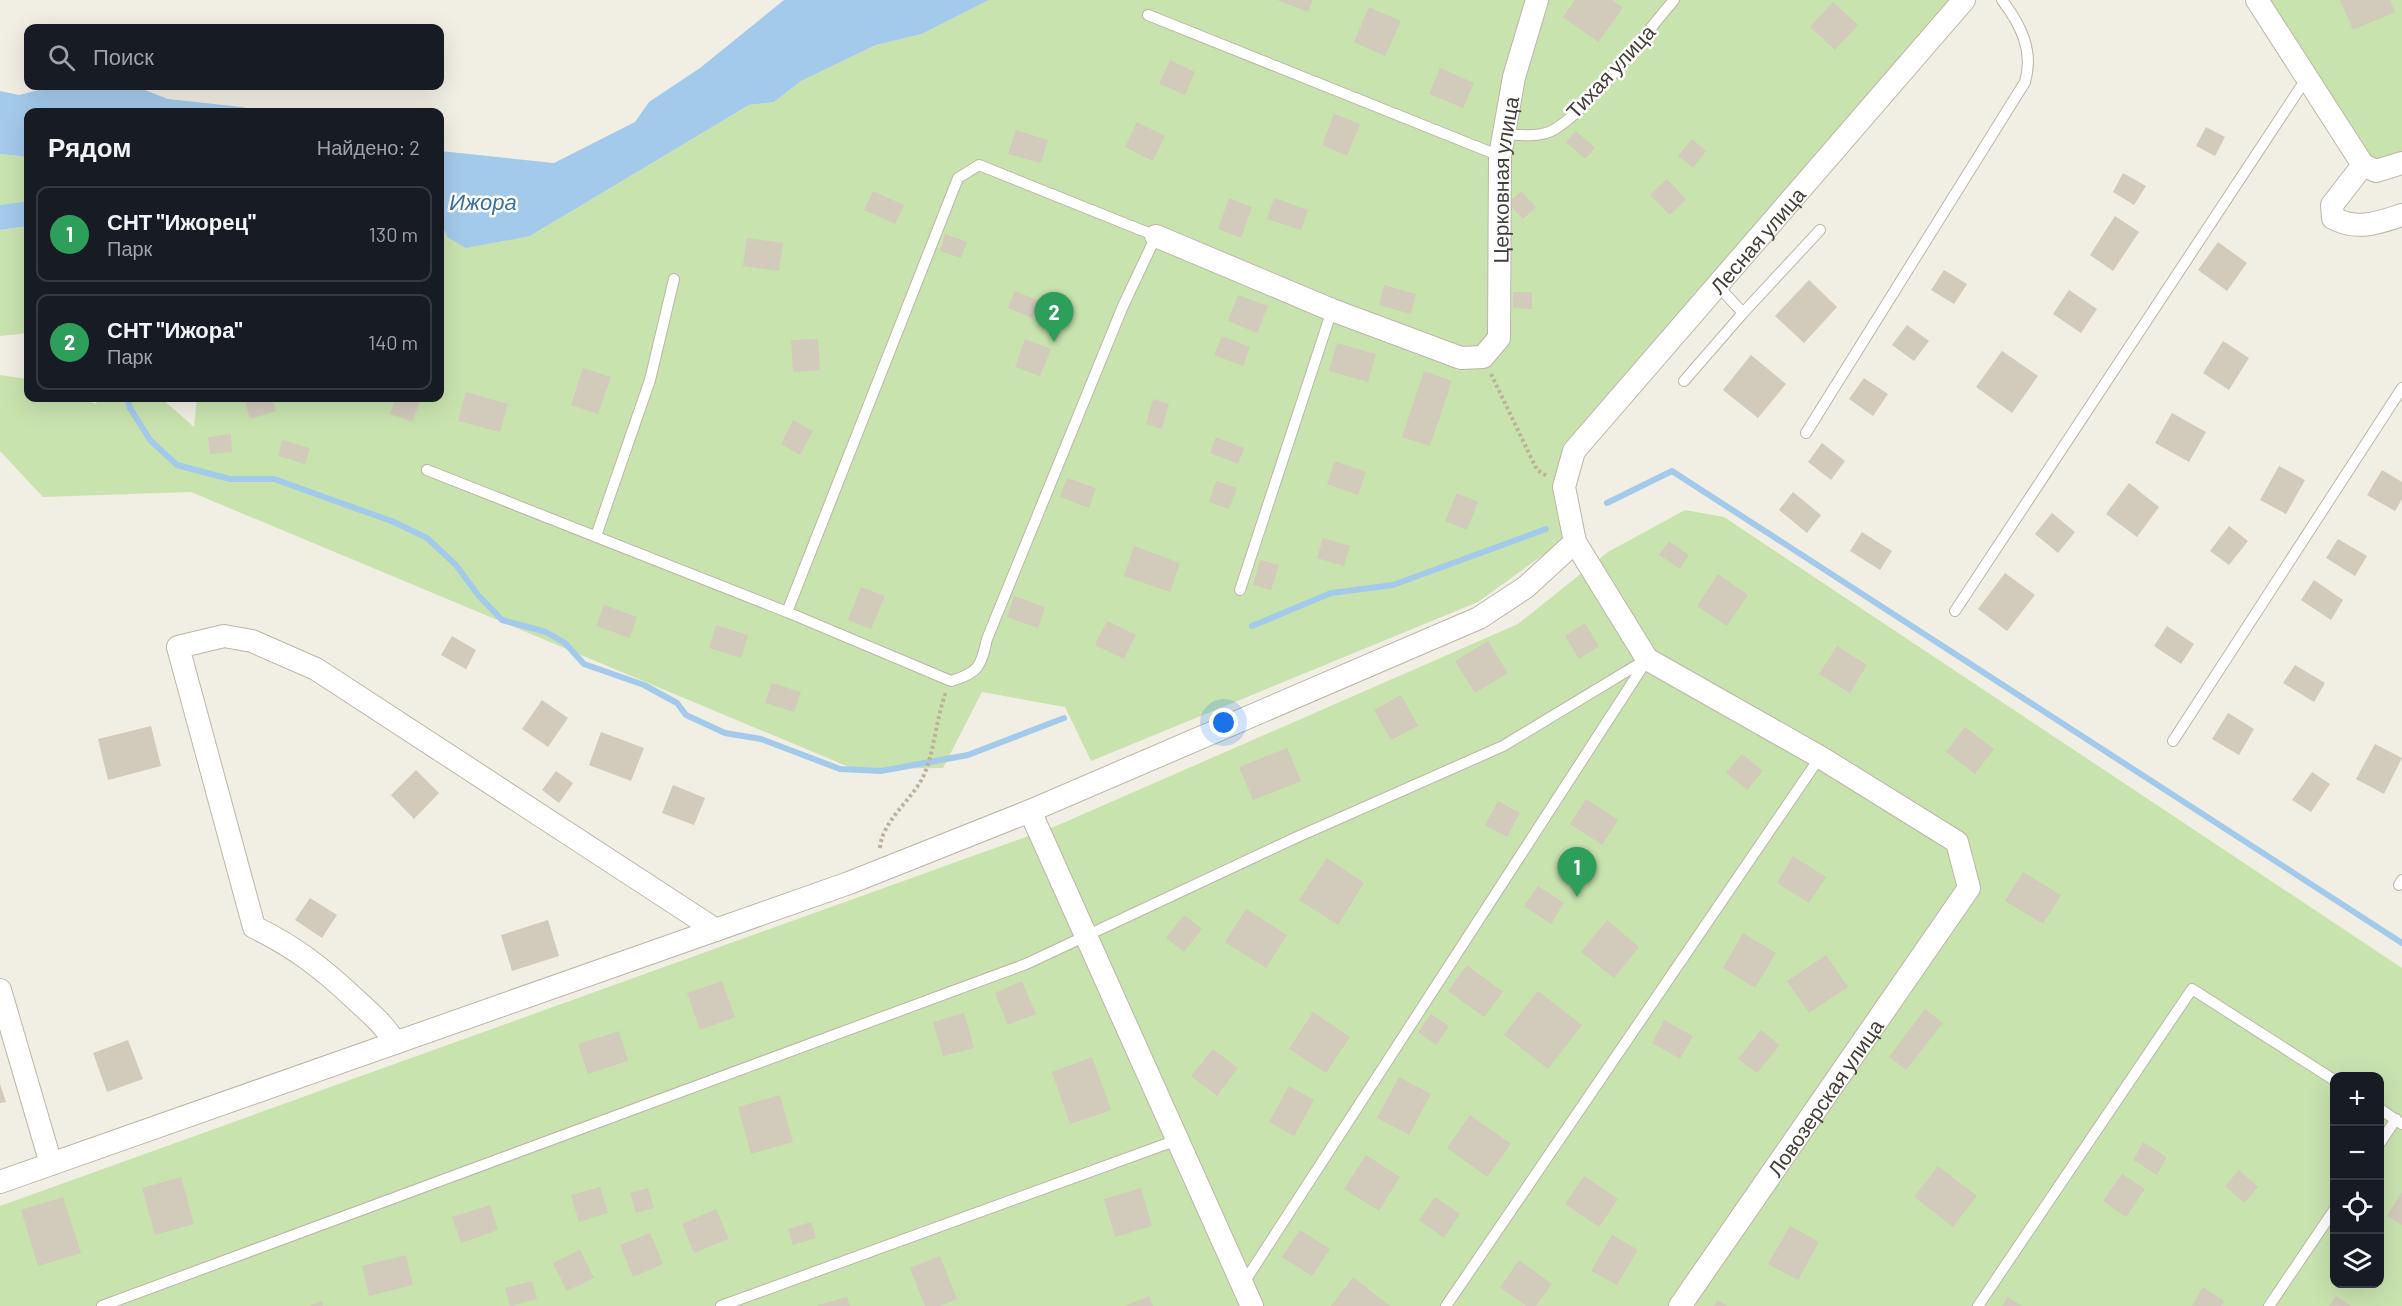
<!DOCTYPE html>
<html lang="ru">
<head>
<meta charset="utf-8">
<style>
	:root { --surface:#171b24; --page:#242831; --text:#f1f3f6; --muted:#9ea1a6; --line:#363941; --accent:#eb4a21 }
	body { margin:0; font-family:Barlow,sans-serif; background:var(--page); color:var(--text) }
	.controls { position:absolute; right:18px; bottom:18px; display:grid; overflow:hidden; border-radius:12px; box-shadow:0 6px 24px #0002 }
	.controls button { width:54px; height:54px; display:grid; place-items:center; padding:0; border:0; border-bottom:2px solid var(--line); background:var(--surface); color:var(--text); font:30px sans-serif }
	.you { position:absolute; left:1224px; top:723px; width:21px; height:21px; margin:-15px; border:4px solid #fff; border-radius:50%; background:#1a73e8; box-shadow:0 0 0 9px #1a73e833 }
	.badge { display:grid; place-items:center; width:39px; height:39px; border-radius:50%; background:var(--accent); color:#fff; font-size:20px; font-weight:700 }
	.pin { position:absolute; translate:-50% -50px; filter:drop-shadow(0 2px 3px #0008) }
	.pin::after { content:''; position:absolute; top:32px; width:21px; height:18px; background:inherit; clip-path:polygon(0 0,100% 0,50% 100%) }
	.list { margin:0; padding:0; list-style:none }
	h2 { display:flex; justify-content:space-between; align-items:center; height:78px; margin:0; padding:0 24px; font-size:26px }
	h2 small { font-size:20px; font-weight:400; color:var(--muted) }
	.list li { display:grid; grid-template-columns:39px 1fr auto; gap:18px; align-items:center; box-sizing:border-box; height:96px; margin:0 12px 12px; padding:0 12px; border:2px solid var(--line); border-radius:12px }
	.list b { display:block; font-size:22px; white-space:nowrap }
	.list p { margin:0; font-size:20px; white-space:nowrap; color:var(--muted) }
	.list em { font-size:20px; font-style:normal; color:var(--muted) }
	.icon { flex:none; width:33px; height:33px; fill:none; stroke:currentColor; stroke-width:2; stroke-linecap:round; stroke-linejoin:round }
	.map { position:relative; flex:none; width:2402px; height:1306px; overflow:hidden }
	.search { position:absolute; background:var(--surface); box-shadow:0 6px 24px #0002; left:24px; top:24px; width:420px; height:66px; display:flex; align-items:center; gap:15px; box-sizing:border-box; padding:0 21px; border-radius:12px; color:var(--muted); font-size:22px }
	.panel { position:absolute; background:var(--surface); box-shadow:0 6px 24px #0002; left:24px; top:108px; width:420px; height:294px; border-radius:12px }
	.map>svg:first-child { display:block }
	.green { fill:#c9e3af; fill-rule:evenodd }
	.water { fill:#a4caeb }
	.lines { fill:none; stroke-linecap:round; stroke-linejoin:round }
	.stream { stroke:#a4caeb; stroke-width:6 }
	.building { fill:#d2cabb }
	.lane-casing { stroke:#bbb6a8; stroke-width:12 }
	.street-casing { stroke:#bbb6a8; stroke-width:24 }
	.path { stroke:#bcb29a; stroke-width:4; stroke-dasharray:3 3; stroke-linecap:butt }
	.lane { stroke:#fff; stroke-width:10 }
	.street { stroke:#fff; stroke-width:22 }
	.labels { text-anchor:middle; dominant-baseline:central; stroke-width:5; stroke-linejoin:round; paint-order:stroke }
	.street-label { font-size:21px; fill:#433e35; stroke:#fff }
	.water-label { font-size:22px; font-style:italic; fill:#3671a6; stroke:#fff }
</style>
</head>
<body>
<div class="map">
<svg width="2402" height="1306" viewBox="0 0 2402 1306">
	<rect width="100%" height="100%" fill="#f1eee4"/>
	<path class="green" d="M989 0H1964L1574 451 1575 542 1540 557 1478 602 1091 761 1065 707 982 692 943 768 854 769 191 492 43 497 0 451V375L28 379V398H80L96 404 98 398H161L194 427 197 398H440V220L447 237 530 236 749 105 774 102 801 81 876 45 922 34Z
		M2257 0H2402V163L2376 171Z
		M0 154 28 157V201L0 205Z
		M28 226V333L0 336V230Z
		M1685 510 1724 517 2402 968V1306H0V1206L1056 826 1518 624 1608 552ZM2334 1076H2380V1284H2334Z"/>
	<path class="water" d="M784 0H989L922 34 876 45 801 81 774 102 749 105 530 236 466 248 447 237 440 220V151L554 163 635 122 649 102 700 68Z
		M55 86H134L168 99 242 107 260 112H28V157L0 154V91L19 95Z
		M28 201V226L0 230V205Z"/>
	<g class="lines">
		<path class="stream" d="M127 398 130 408 150 440 177 465 230 479H274L394 522 427 538 456 565 478 595 502 620 546 632 565 643 584 664 644 685 677 703 686 715 725 733 761 739 840 769 881 771 968 755 1064 718
			M1607 503 1672 471 2402 943
			M1252 626 1331 593 1393 585 1546 529"/>
	</g>
	<path class="building" d="M1277 0H1313L1308 12Z
		M1575 0H1612L1623 8 1598 42 1563 17Z
		M2340 0H2390L2395 12 2353 30Z
		M1833 2 1858 25 1835 50 1810 27Z
		M1369 7 1401 21 1385 56 1354 42Z
		M1170 60 1195 72 1185 95 1159 84Z
		M1440 68 1474 83 1463 108 1429 94Z
		M1334 114 1360 124 1347 156 1322 145Z
		M1137 122 1165 136 1153 161 1125 147Z
		M2206 127 2225 137 2215 156 2196 146Z
		M1016 130 1048 140 1041 163 1008 154Z
		M1576 131 1595 148 1585 159 1566 142Z
		M1692 139 1706 151 1693 168 1678 156Z
		M2123 173 2146 186 2134 205 2113 192Z
		M1667 179 1686 199 1670 215 1650 195Z
		M873 191 904 205 895 224 864 210Z
		M1521 191 1536 207 1523 219 1508 203Z
		M1229 198 1252 207 1241 238 1218 229Z
		M1274 198 1308 210 1301 230 1267 219Z
		M2115 216 2139 232 2113 271 2090 255Z
		M945 234 967 242 961 258 940 251Z
		M747 238 783 243 779 271 743 266Z
		M2218 242 2247 263 2227 291 2198 270Z
		M1944 270 1967 284 1954 304 1931 290Z
		M1809 280 1837 307 1804 343 1775 316Z
		M1384 285 1416 294 1411 314 1379 305Z
		M2069 290 2097 309 2081 333 2053 314Z
		M1015 291 1039 301 1032 318 1008 308Z
		M1513 292H1532V309L1513 308Z
		M1238 295 1268 306 1257 333 1228 321Z
		M1907 325 1929 341 1914 361 1892 345Z
		M1222 336 1250 347 1243 366 1214 355Z
		M818 339 820 370 793 372 791 340Z
		M1025 339 1051 349 1040 376 1015 367Z
		M2223 341 2249 358 2229 390 2203 373Z
		M1337 343 1376 354 1368 382 1329 371Z
		M2002 351 2038 376 2012 413 1976 387Z
		M1751 355 1786 384 1758 418 1723 390Z
		M583 368 611 377 598 414 571 405Z
		M1424 371 1452 381 1430 446 1402 437Z
		M1864 378 1888 394 1873 416 1849 399Z
		M466 392 508 404 500 432 458 421Z
		M244 398H272L276 411 250 419Z
		M396 398H421L412 422 390 414Z
		M1153 399 1169 404 1162 429 1146 424Z
		M2172 413 2206 432 2189 462 2155 443Z
		M793 420 813 431 800 455 781 444Z
		M231 434 232 452 210 454 208 437Z
		M1216 437 1244 448 1238 464 1210 453Z
		M282 440 310 448 305 464 278 456Z
		M1822 443 1845 461 1831 480 1808 462Z
		M1335 461 1366 472 1358 495 1327 484Z
		M2279 466 2305 480 2286 514 2260 500Z
		M2382 470 2402 482V499L2395 511 2367 495Z
		M1067 478 1096 488 1089 508 1060 497Z
		M1216 481 1237 488 1229 509 1209 502Z
		M2129 483 2159 507 2137 537 2106 514Z
		M1793 492 1821 515 1807 533 1779 510Z
		M1457 493 1478 502 1467 530 1445 521Z
		M2052 513 2075 532 2058 553 2035 534Z
		M2229 526 2248 541 2229 565 2210 551Z
		M1862 532 1892 551 1880 570 1850 551Z
		M1323 538 1350 546 1344 566 1317 558Z
		M2338 539 2367 556 2355 576 2326 558Z
		M1669 541 1689 555 1680 569 1659 555Z
		M1134 546 1180 563 1170 592 1124 576Z
		M1260 560 1279 565 1271 590 1253 585Z
		M2005 573 2035 595 2007 631 1978 609Z
		M1718 574 1748 595 1727 626 1697 606Z
		M2314 580 2343 600 2331 620 2301 600Z
		M861 587 885 596 871 629 848 620Z
		M1014 596 1045 607 1038 628 1007 617Z
		M604 605 637 617 630 638 596 626Z
		M1107 621 1136 635 1124 659 1095 645Z
		M1585 623 1599 646 1579 659 1565 636Z
		M716 625 748 635 741 658 709 648Z
		M2167 626 2194 644 2181 664 2154 646Z
		M452 636 476 650 466 669 441 655Z
		M1488 641 1508 673 1475 693 1455 661Z
		M1837 646 1867 665 1850 693 1819 674Z
		M2295 665 2325 683 2314 702 2283 683Z
		M772 683 801 692 794 712 765 703Z
		M1401 695 1418 726 1391 740 1374 710Z
		M542 700 568 718 548 747 522 729Z
		M2228 713 2254 729 2239 755 2212 739Z
		M151 726 161 766 108 780 98 739Z
		M1965 727 1994 749 1975 774 1946 752Z
		M601 732 644 748 631 781 589 765Z
		M2375 744 2402 758 2384 794 2356 779Z
		M1287 748 1301 781 1253 800 1239 767Z
		M1742 754 1763 771 1747 790 1726 773Z
		M416 770 439 793 414 819 391 795Z
		M556 771 573 783 559 803 542 790Z
		M2312 772 2330 784 2311 812 2292 800Z
		M673 785 705 798 694 825 662 813Z
		M1586 799 1618 820 1602 845 1570 824Z
		M1498 801 1520 813 1507 837 1485 825Z
		M1793 856 1826 877 1809 903 1777 883Z
		M1327 858 1364 883 1338 925 1299 900Z
		M2023 872 2061 895 2043 924 2005 901Z
		M1538 886 1564 903 1551 924 1524 906Z
		M310 898 337 915 322 938 295 920Z
		M1246 909 1287 935 1266 968 1225 942Z
		M1184 915 1202 929 1184 952 1166 938Z
		M548 920 559 956 512 971 501 935Z
		M1607 920 1639 947 1614 978 1581 952Z
		M1743 933 1776 953 1755 988 1723 968Z
		M1826 955 1848 987 1809 1013 1787 981Z
		M1467 965 1503 992 1484 1017 1448 991Z
		M722 981 735 1017 700 1030 687 993Z
		M1022 981 1036 1014 1008 1025 995 993Z
		M1538 991 1582 1025 1548 1069 1504 1035Z
		M1925 1009 1943 1023 1906 1070 1889 1057Z
		M1313 1012 1350 1037 1326 1073 1289 1049Z
		M964 1013 974 1048 943 1056 933 1022Z
		M1431 1014 1449 1026 1436 1045 1418 1032Z
		M1664 1020 1693 1036 1680 1059 1652 1043Z
		M1761 1030 1780 1045 1757 1073 1738 1059Z
		M619 1031 628 1061 588 1074 578 1044Z
		M128 1040 143 1079 107 1092 93 1053Z
		M1213 1049 1238 1068 1217 1096 1191 1076Z
		M1092 1057 1111 1110 1070 1124 1052 1072Z
		M1399 1077 1431 1094 1409 1135 1377 1118Z
		M0 1084 6 1102 0 1103Z
		M1289 1086 1314 1100 1294 1136 1269 1122Z
		M780 1095 793 1142 751 1154 738 1107Z
		M1470 1115 1511 1144 1487 1177 1447 1148Z
		M2143 1142 2167 1157 2157 1175 2133 1160Z
		M1366 1155 1400 1177 1379 1211 1344 1189Z
		M1938 1166 1977 1196 1953 1227 1914 1197Z
		M2239 1170 2258 1187 2244 1203 2225 1186Z
		M2122 1174 2145 1189 2126 1217 2103 1201Z
		M1584 1176 1618 1199 1599 1227 1565 1204Z
		M181 1177 194 1224 155 1235 142 1188Z
		M600 1187 608 1213 579 1222 571 1195Z
		M648 1188 654 1208 636 1213 630 1193Z
		M1141 1188 1152 1226 1115 1237 1104 1199Z
		M2402 1192V1225L2387 1216Z
		M63 1197 81 1253 38 1266 21 1210Z
		M1435 1197 1460 1214 1444 1238 1419 1220Z
		M490 1205 498 1230 461 1243 452 1217Z
		M716 1209 729 1239 694 1253 682 1224Z
		M811 1222 816 1238 793 1245 788 1229Z
		M1790 1226 1819 1242 1798 1280 1768 1264Z
		M1300 1230 1330 1249 1312 1276 1282 1257Z
		M650 1233 663 1264 633 1277 620 1245Z
		M1612 1235 1638 1250 1617 1285 1591 1271Z
		M580 1250 594 1278 567 1291 553 1263Z
		M406 1255 413 1285 369 1296 362 1266Z
		M940 1256 957 1299 939 1306H925L910 1268Z
		M1519 1260 1552 1284 1536 1306H1526L1500 1287Z
		M1353 1277 1390 1306H1331Z
		M532 1281 537 1299 510 1306 505 1288Z
		M2203 1287 2224 1301 2221 1306H2192Z
		M1149 1296 1153 1306H1124Z
		M2336 1296 2351 1306H2329Z
		M847 1297 850 1306H818V1305Z
		M2008 1297 2022 1306H2002Z
		M1718 1300 1728 1306H1714Z
		M322 1301 323 1306H309Z"/>
	<g class="lines">
		<defs>
			<path id="lane" d="M1148 15 1500 156
				M1504 134C1520 135 1541 138 1555 129 1595 104 1642 37 1674 0
				M1718 286 1743 313 1820 230
				M1684 381 1743 313
				M1806 433 2025 82C2034 51 2021 25 2002 0
				M427 470 787 612 951 681C979 673 981 666 987 639L1123 306 1156 236 979 165 958 178 787 612
				M596 536 650 380 674 279
				M1240 590 1332 310
				M1955 611 2306 79
				M2173 741 2402 388
				M2399 885 2402 880
				M2380 1109 2402 1124
				M2380 1143 2396 1119
				M1243 1284 1647 660
				M102 1306 1026 964 1295 838 1503 746 1647 659
				M721 1306 1177 1140
				M1446 1306 1820 757
				M1978 1306 2192 989 2334 1080
				M2269 1306 2334 1210"/>
			<g id="street">
				<path d="M2257 0 2363 165"/>
				<path d="M2363 165 2332 205 2333 218C2357 231 2378 223 2402 215"/>
				<path d="M2363 165 2376 171 2402 163"/>
				<path id="s1" d="M1156 236 1332 310 1461 358 1483 357 1499 338 1500 156 1514 77 1537 0"/>
				<path d="M1030 811 1252 1306"/>
				<path d="M0 990 51 1164"/>
				<path d="M395 1043C385 1025 370 1013 355 999 322 968 295 947 254 927L178 647 224 636 252 641 316 669 716 930"/>
				<path d="M0 1182 849 883 1030 811 1479 618 1526 587 1575 542"/>
				<path id="s2" d="M1680 1306 1969 888 1957 842 1820 757 1647 659 1575 542 1564 487 1574 451 1964 0"/>
			</g>
		</defs>
		<use href="#lane" class="lane-casing"/>
		<use href="#street" class="street-casing"/>
		<path class="path" d="M1491 374 1537 470 1547 476
			M880 848C882 821 911 801 923 777 934 755 936 718 946 692"/>
		<use href="#lane" class="lane"/>
		<use href="#street" class="street"/>
	</g>
	<g class="labels">
		<g class="street-label">
			<text transform="translate(1610 71) rotate(-47)">Тихая улица</text>
			<text stroke="none"><textPath href="#s1" startOffset="534">Церковная улица</textPath></text>
			<text stroke="none"><textPath href="#s2" startOffset="1426">Лесная улица</textPath></text>
			<text stroke="none"><textPath href="#s2" startOffset="254">Ловозерская улица</textPath></text>
		</g>
		<g class="water-label">
			<text x="483" y="201">Ижора</text>
		</g>
	</g>
</svg>
<div class="controls">
<button>+</button>
<button>−</button>
<button><svg class="icon" aria-label="locate" viewBox="0 0 24 24"><circle cx="12" cy="12" r="6"/><path d="M12 2v4M12 18v4M2 12h4M18 12h4"/></svg></button>
<button><svg class="icon" aria-label="layers" viewBox="0 0 24 24"><path d="M12 4l9 5-9 5-9-5zM3 14l9 5 9-5"/></svg></button>
</div>
<div class="you"></div>
<div class="pin badge" style="left:1577px;top:897px;background:#2e9e5b">1</div>
<div class="pin badge" style="left:1054px;top:342px;background:#2e9e5b">2</div>
<div class="search"><svg class="icon" aria-label="search" viewBox="0 0 24 24"><circle cx="10" cy="10" r="6"/><path d="M15 15l6 6"/></svg>Поиск</div>
<section class="panel">
<h2>Рядом<small>Найдено: 2</small></h2>
<ul class="list">
<li><span class="badge" style="background:#2e9e5b">1</span><div><b>СНТ &quot;Ижорец&quot;</b><p>Парк</p></div><em>130 m</em></li>
<li><span class="badge" style="background:#2e9e5b">2</span><div><b>СНТ &quot;Ижора&quot;</b><p>Парк</p></div><em>140 m</em></li>
</ul>
</section>
</div>
</body>
</html>
